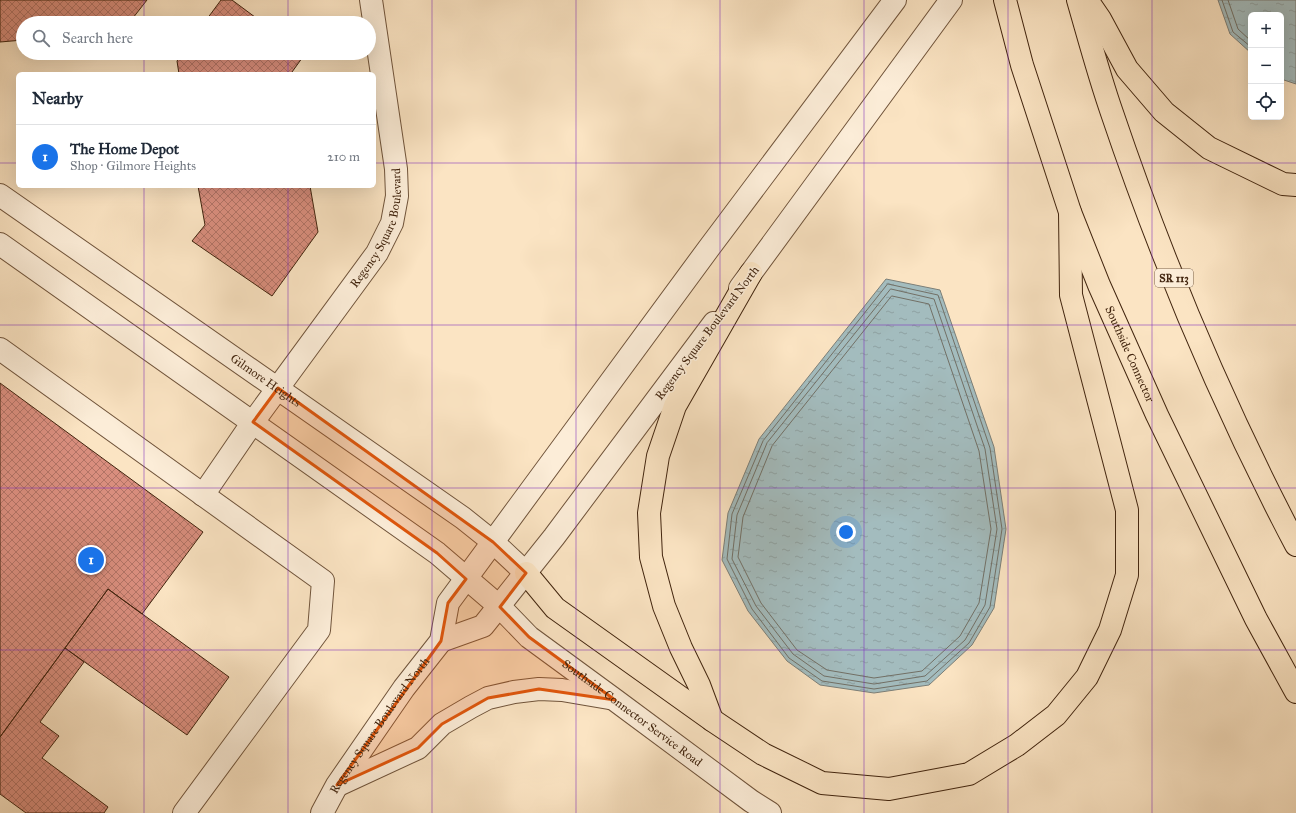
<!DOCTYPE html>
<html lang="en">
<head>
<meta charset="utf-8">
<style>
	:root { --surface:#fff; --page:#f6f6f7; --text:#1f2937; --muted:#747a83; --line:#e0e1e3; --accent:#1a73e8 }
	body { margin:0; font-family:"IM FELL Great Primer",serif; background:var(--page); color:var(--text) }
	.controls { position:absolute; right:12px; top:12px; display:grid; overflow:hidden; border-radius:6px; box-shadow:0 4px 16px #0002 }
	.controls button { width:36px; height:36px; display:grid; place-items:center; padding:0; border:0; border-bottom:1px solid var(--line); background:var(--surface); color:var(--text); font:20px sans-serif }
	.you { position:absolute; left:846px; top:532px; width:14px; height:14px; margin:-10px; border:3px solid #fff; border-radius:50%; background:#1a73e8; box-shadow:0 0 0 6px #1a73e833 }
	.badge { display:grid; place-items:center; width:26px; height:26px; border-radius:50%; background:var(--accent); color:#fff; font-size:13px; font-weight:700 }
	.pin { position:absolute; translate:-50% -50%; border:2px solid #fff; box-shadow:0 1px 4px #0006 }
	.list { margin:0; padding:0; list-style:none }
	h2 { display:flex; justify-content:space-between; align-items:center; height:52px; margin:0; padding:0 16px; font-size:17px }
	h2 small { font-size:13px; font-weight:400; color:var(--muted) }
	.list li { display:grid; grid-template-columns:26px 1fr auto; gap:12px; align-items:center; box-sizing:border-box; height:64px; padding:0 16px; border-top:1px solid var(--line) }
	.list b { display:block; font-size:15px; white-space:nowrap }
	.list p { margin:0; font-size:13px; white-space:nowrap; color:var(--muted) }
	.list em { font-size:13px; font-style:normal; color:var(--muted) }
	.icon { flex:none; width:22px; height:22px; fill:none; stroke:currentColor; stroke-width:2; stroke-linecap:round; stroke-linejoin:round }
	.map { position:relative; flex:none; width:1296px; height:813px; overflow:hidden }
	.search { position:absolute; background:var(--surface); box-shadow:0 4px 16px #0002; left:16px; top:16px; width:360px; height:44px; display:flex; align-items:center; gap:10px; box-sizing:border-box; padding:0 14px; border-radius:22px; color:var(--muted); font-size:15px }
	.panel { position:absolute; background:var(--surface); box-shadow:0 4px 16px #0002; left:16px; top:72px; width:360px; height:116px; border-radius:6px }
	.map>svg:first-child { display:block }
	.water { fill:url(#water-ripples); stroke:#7c7f78 }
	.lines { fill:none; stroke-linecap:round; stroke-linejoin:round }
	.shore { stroke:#727066; stroke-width:1 }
	.building { fill:url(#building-cross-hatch); stroke:#41240e }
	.minor-casing { stroke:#70543b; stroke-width:24 }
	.highway-casing { stroke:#41240e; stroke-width:24 }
	.minor { stroke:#fcedd8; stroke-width:22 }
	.highway { stroke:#fbe4c3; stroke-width:22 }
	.marked { fill:#e0560c; fill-opacity:0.2; stroke:#e0560c; stroke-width:3; stroke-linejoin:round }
	.grid { fill:none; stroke:#7b2cbf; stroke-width:1; stroke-opacity:0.55 }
	.labels { text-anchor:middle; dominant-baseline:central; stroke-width:3; stroke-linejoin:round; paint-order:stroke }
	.shield { fill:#fcedd8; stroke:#79604b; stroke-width:1 }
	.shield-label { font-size:11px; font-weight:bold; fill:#41240e }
	.street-label { font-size:12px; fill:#41240e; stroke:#fcedd8 }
</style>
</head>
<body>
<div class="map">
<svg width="1296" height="813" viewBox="0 0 1296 813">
	<defs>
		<pattern id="water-ripples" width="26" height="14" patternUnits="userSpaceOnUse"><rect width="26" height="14" fill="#a3bcbe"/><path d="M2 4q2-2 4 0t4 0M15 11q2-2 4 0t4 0" fill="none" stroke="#8ea1a2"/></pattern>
		<pattern id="building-cross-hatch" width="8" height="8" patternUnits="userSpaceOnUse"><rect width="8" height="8" fill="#d98e7e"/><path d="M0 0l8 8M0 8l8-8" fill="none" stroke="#b27466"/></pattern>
	</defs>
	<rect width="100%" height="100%" fill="#fbe4c3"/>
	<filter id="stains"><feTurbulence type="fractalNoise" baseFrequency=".005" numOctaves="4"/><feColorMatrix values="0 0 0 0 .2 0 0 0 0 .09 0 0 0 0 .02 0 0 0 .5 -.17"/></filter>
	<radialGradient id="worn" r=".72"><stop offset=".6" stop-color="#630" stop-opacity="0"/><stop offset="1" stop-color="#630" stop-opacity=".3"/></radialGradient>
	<path class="water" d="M1218 0H1296V84L1281 79V15H1251V53L1230 34Z
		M886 279 940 290 994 447 1006 529 994 608 972 645 929 685 874 693 820 685 787 661 748 611 722 560 728 513 759 439Z"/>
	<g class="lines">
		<path class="shore" d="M1222 0 1233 32 1251 47
			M1228 0 1238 29 1251 41
			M888 284 938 295 990 448 1002 529 990 607 969 643 927 681 874 689 822 681 789 658 752 609 727 559 732 514 763 441Z
			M891 289 934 299 985 449 997 529 985 605 965 640 925 676 874 684 824 676 793 654 756 606 732 559 737 515 767 443Z
			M892 296 929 304 979 451 991 529 979 603 960 636 922 671 874 678 827 670 797 650 761 603 738 557 743 517 772 446Z"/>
	</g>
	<path class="building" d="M0 0H147L129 23H23V40L0 42Z
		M221 0H232L263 23H204Z
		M183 53H304L305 54 292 72V74H179L177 61Z
		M198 186H310L318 232 272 296 192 241 205 225Z
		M0 383 203 532 142 614 108 589 0 737Z
		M108 589 229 677 187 735 65 648Z
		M65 648 84 662 40 722 59 736 42 758 108 807 104 813H26L0 794V737Z"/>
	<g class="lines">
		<defs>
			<g id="minor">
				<path id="s1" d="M0 195 463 518 493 542 526 573"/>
				<path id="s2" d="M0 244 437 553 500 607 529 637 615 700 751 801 770 813"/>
				<path d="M740 288 951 0"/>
				<path d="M0 349 323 581 319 630 184 813"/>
				<path id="s3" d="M203 495 253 422 377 253 392 223 397 196 396 169 371 0"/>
				<path d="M441 641 483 626 554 537 714 323"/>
				<path d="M338 785 418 748 442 724 471 707 488 698 514 692 539 689 562 690 609 698"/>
				<path id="s4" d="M322 813 337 785 404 688 441 641 448 603 709 248 895 0"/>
			</g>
			<g id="highway">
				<path id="s5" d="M1005 0 1022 65 1070 212 1099 285 1157 415 1256 619 1296 692"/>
				<path d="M1078 0C1089 38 1099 76 1112 113 1162 261 1223 406 1296 545"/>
				<path d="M1087 0 1100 19 1127 69 1164 112 1209 148 1283 184 1296 185"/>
				<path d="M526 573 555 608 712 720 763 754 822 783 889 789 969 774 1017 745 1056 715 1087 677 1110 630 1127 575V510L1071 295 1070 212"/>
				<path d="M712 720 699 685 681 648 664 606 651 557 649 513 658 456 675 406 751 273"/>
			</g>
		</defs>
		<use href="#minor" class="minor-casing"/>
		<use href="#highway" class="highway-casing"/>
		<use href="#minor" class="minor"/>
		<use href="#highway" class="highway"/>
	</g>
	<path class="marked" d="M278 388 493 542 526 573 500 607 529 637 615 700 539 689 488 698 442 724 418 748 337 785 441 641 448 603 466 579 437 553 253 422Z"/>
	<path class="grid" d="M144 0V23M288 0V23M432 0V813M576 0V813M720 0V813M864 0V813M1008 0V813M1152 0V813M144 53V74M288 53V74M0 163H18M374 163H1296M144 186V813M288 186V813M0 325H1296M0 488H1296M0 650H1296"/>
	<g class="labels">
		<rect class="shield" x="1155" y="269" width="38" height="18" rx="3"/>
		<g class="shield-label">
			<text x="1174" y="278">SR 113</text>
		</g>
		<g class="street-label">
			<text stroke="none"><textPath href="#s3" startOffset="322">Regency Square Boulevard</textPath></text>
			<text transform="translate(707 333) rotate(-53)">Regency Square Boulevard North</text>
			<text stroke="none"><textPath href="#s5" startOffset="376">Southside Connector</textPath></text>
			<text stroke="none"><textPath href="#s1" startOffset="324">Gilmore Heights</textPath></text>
			<text stroke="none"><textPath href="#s2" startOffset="788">Southside Connector Service Road</textPath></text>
			<text stroke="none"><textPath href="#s4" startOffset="105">Regency Square Boulevard North</textPath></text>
		</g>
	</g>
	<rect width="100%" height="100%" filter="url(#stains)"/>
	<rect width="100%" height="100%" fill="url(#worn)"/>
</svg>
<div class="controls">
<button>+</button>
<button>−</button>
<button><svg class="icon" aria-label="locate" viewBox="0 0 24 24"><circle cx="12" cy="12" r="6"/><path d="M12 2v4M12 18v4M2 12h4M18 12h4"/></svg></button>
</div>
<div class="you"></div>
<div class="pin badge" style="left:91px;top:560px">1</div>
<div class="search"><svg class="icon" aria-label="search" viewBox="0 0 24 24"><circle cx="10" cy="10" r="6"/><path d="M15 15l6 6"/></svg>Search here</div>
<section class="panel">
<h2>Nearby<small></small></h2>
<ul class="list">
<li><span class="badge">1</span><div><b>The Home Depot</b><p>Shop · Gilmore Heights</p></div><em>210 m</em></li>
</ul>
</section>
</div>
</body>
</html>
